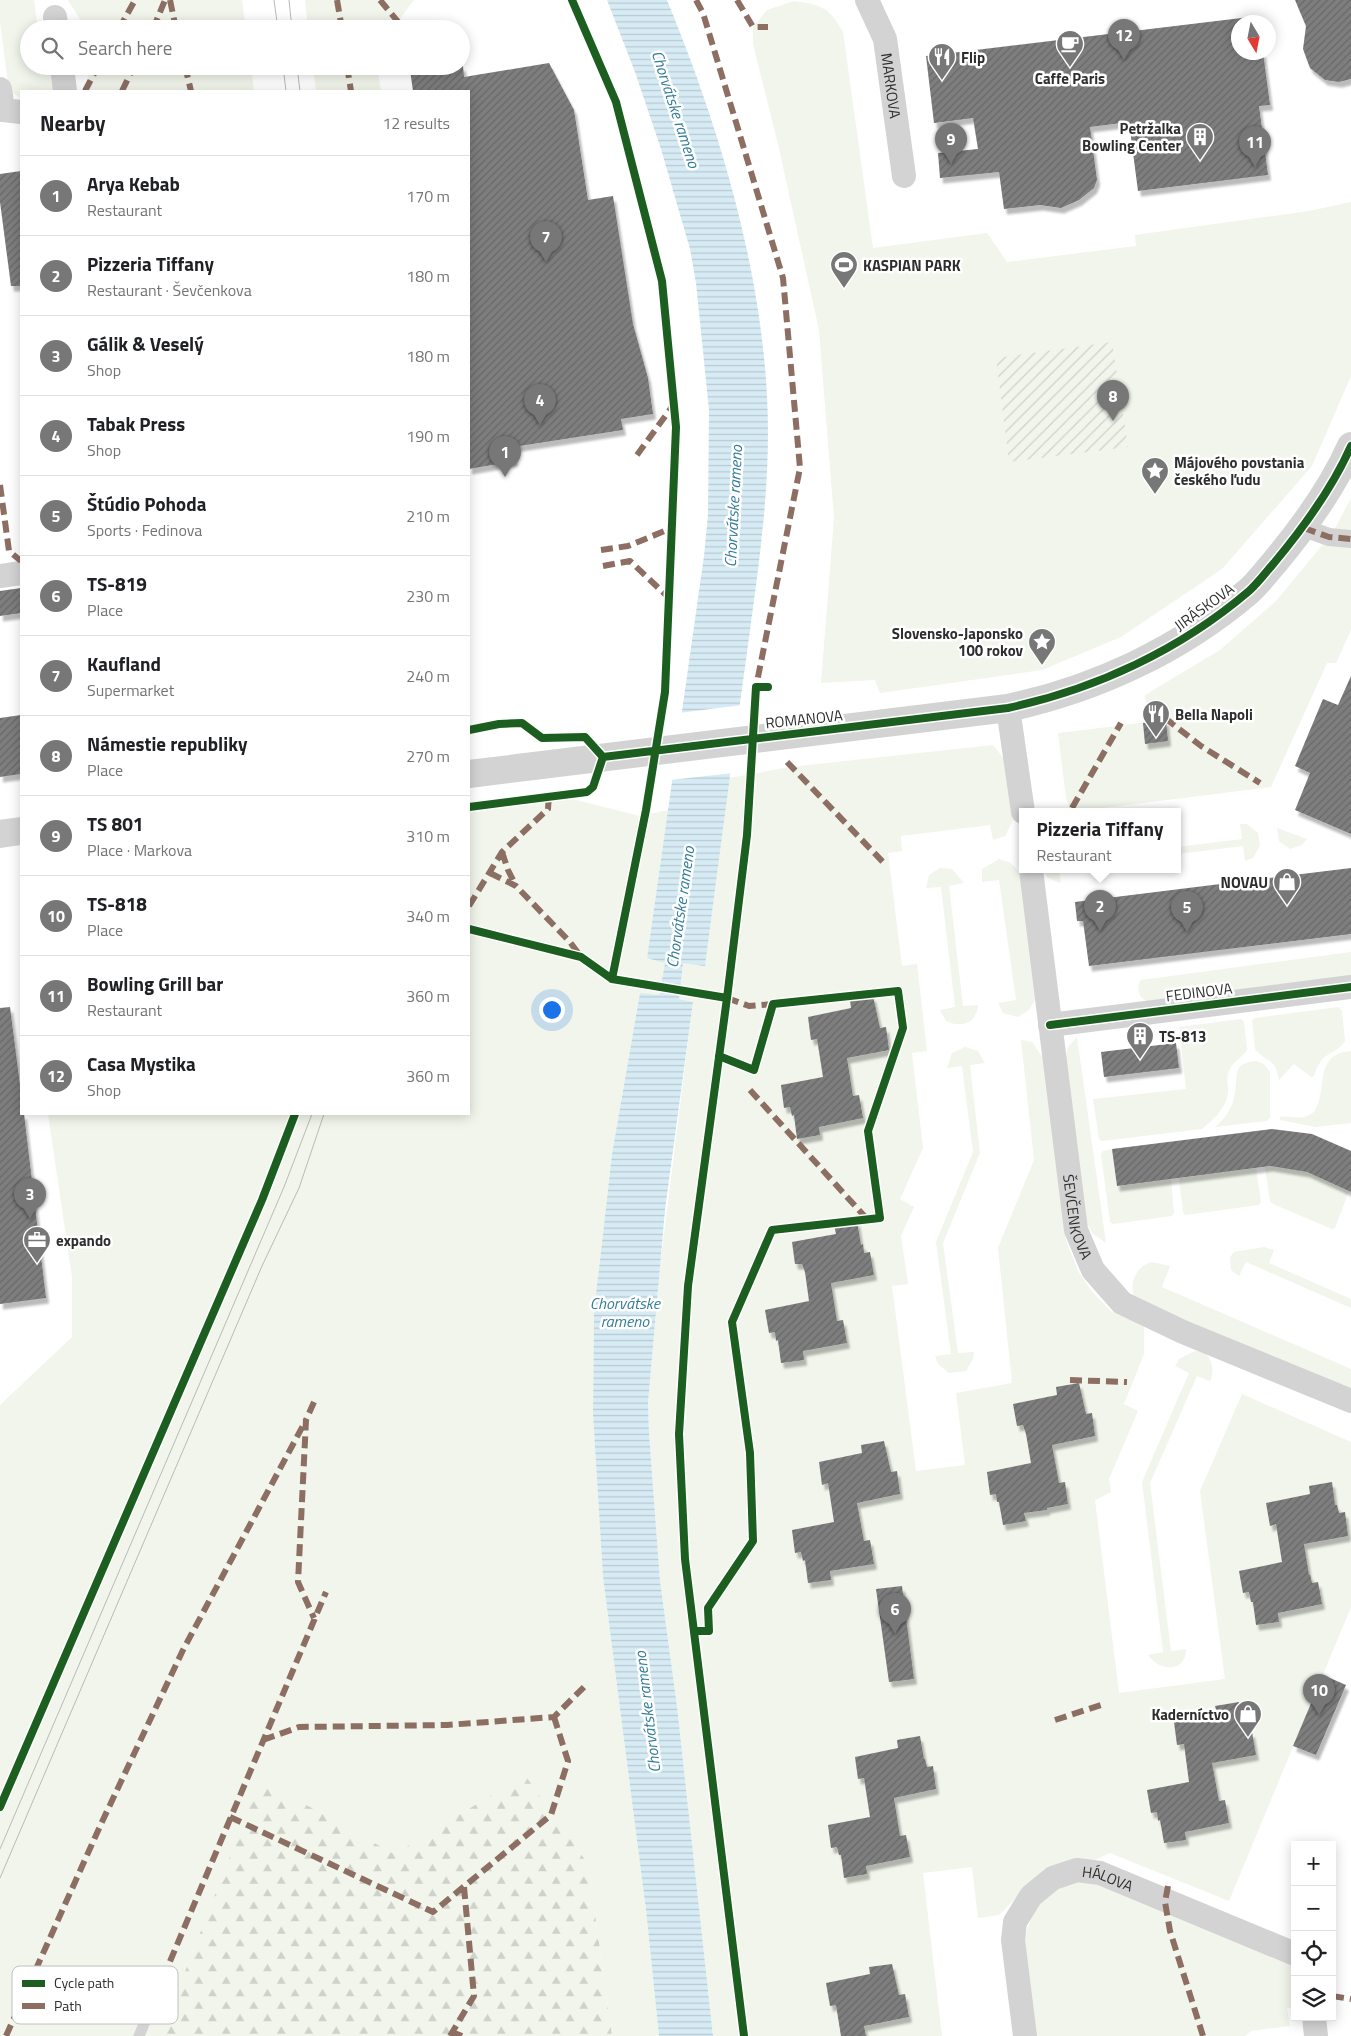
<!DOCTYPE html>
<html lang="en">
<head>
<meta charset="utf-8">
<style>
	:root { --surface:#fff; --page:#f6f6f6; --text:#202124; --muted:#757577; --line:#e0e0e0; --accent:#777 }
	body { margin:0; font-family:"Titillium Web",sans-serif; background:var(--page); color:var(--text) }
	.controls { position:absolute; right:15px; bottom:15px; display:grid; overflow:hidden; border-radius:0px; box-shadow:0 2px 12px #0003 }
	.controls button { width:45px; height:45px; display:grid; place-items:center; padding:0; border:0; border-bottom:1px solid var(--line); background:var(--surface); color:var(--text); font:25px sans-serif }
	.compass { position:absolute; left:1231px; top:15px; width:45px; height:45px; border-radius:50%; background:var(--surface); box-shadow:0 2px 12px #0003; rotate:170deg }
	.you { position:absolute; left:551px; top:1009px; width:18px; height:18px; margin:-12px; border:4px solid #fff; border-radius:50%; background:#1a73e8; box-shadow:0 0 0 8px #1a73e833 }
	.badge { display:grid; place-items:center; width:32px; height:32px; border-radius:50%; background:var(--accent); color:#fff; font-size:16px; font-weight:700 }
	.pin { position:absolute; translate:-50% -41px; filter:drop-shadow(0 1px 2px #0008) }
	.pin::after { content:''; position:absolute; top:26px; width:18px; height:15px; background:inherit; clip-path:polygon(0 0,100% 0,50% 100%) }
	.popup { position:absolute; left:1019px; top:808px; width:162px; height:65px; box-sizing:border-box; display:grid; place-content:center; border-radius:0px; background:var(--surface); filter:drop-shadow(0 1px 4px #0005); font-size:16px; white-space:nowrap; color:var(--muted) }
	.popup b { font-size:19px; color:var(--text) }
	.popup::after { content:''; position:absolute; left:50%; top:100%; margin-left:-10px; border:10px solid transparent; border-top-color:var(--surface) }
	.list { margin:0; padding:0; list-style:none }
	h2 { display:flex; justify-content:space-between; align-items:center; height:65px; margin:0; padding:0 20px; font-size:21px }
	h2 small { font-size:16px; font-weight:400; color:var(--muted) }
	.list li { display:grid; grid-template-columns:32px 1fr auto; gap:15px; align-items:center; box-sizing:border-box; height:80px; padding:0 20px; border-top:1px solid var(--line) }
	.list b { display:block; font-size:19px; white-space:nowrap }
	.list p { margin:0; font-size:16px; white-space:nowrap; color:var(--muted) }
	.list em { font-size:16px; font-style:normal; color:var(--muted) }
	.icon { flex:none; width:28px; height:28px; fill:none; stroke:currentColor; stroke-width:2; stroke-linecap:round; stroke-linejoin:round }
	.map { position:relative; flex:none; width:1351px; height:2036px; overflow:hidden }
	.search { position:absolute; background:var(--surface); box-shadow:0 2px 12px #0003; left:20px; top:20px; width:450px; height:55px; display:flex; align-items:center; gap:12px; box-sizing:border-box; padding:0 18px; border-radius:28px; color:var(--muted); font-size:19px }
	.panel { position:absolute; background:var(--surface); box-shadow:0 2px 12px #0003; left:20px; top:90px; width:450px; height:1025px; border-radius:0px }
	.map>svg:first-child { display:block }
	.green { fill:#f1f5eb }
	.forest { fill:url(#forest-firs) }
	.garden { fill:url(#garden-furrows) }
	.water { fill:url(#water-rules) }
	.pier { fill:#fff }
	.building { fill:url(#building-hatch); filter:url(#shadow) }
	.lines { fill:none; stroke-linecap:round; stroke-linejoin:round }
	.service { stroke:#d3d3d3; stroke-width:11 }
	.pedestrian { stroke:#d3d3d3; stroke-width:18 }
	.minor { stroke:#d3d3d3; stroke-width:24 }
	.tertiary { stroke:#d3d3d3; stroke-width:28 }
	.tram { stroke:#bababa; stroke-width:1 }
	.quiet { stroke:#8d6e63; stroke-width:6; stroke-dasharray:12 6; stroke-linecap:butt }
	.cycleway-casing { stroke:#fff; stroke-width:11 }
	.cycleway { stroke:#1b5e20; stroke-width:8 }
	.labels { text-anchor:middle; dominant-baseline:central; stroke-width:5; stroke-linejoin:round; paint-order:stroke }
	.poi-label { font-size:15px; font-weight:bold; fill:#2e2e2e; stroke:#fff; text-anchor:start }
	.street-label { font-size:15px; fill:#2e2e2e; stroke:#fff }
	.water-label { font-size:16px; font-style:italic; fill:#347d98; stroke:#fff }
	.key { fill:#fff; stroke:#c0c0c0; stroke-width:1 }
	.key-label { font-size:14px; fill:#2e2e2e }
</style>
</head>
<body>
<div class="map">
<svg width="1351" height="2036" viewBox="0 0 1351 2036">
	<defs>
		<pattern id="forest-firs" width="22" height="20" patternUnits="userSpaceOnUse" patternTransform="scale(1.25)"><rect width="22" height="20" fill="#f1f5eb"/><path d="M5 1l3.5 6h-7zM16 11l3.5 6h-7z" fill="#cfd2ca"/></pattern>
		<pattern id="garden-furrows" width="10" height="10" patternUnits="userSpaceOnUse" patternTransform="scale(1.25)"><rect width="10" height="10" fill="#f1f5eb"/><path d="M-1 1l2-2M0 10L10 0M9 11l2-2" fill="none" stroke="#cfd2ca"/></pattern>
		<pattern id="water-rules" width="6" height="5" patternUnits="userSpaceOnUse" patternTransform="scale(1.25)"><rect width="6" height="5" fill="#d6ebf4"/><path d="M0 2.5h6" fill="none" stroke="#b8cad2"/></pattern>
		<pattern id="building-hatch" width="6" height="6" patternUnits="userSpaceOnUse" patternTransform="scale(1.25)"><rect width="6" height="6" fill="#7e7e7e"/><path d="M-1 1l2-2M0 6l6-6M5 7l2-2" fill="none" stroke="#686868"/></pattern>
		<filter id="shadow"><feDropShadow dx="3" dy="5.5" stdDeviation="1" flood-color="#0004"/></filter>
	</defs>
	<rect width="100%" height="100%" fill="#fff"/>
	<path class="green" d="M0 0H34L38 29H29V66H54L56 91H21V98L9 91 0 22Z
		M68 0H242L246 29H82L81 21Z
		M305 0H414L392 29H308Z
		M794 1C822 5 829 7 843 32L873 248 987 233 1007 262 1136 246 1135 235 1309 211 1351 202V376L1312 466 1222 569 1121 637 1042 670 880 693 875 680 821 683 834 518 819 330 778 144 753 44V27L767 10Z
		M87 66H251L254 91H90Z
		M313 66H377L381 91H316Z
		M1351 498V630L1336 663H1327L1271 787 1071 812 1066 798 1058 733 1141 723 1148 715 1145 695 1220 650 1276 601 1333 532Z
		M993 745 1004 759 1013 820 1005 836 993 840 990 825 901 836 902 851 888 853 902 966 917 964 927 1051 912 1053 923 1148 900 1199 914 1207 901 1236 908 1284 892 1286 916 1471 965 1465 956 1393 1012 1383 998 1248 1034 1160 1021 1040 1032 1042 1043 1058 1066 1240 1078 1271 1093 1293 1112 1312 1144 1326V1354L1124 1404 1138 1411 1109 1479 1111 1492 1095 1500 1119 1693 1225 1679 1200 1491 1242 1394 1351 1442V1607L1229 1901 1110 1853 1019 1895 999 1915 978 1918 972 1867 923 1873 942 2036H713L677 1706 660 1581 649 1433 648 1403 660 1266 693 1002 679 999 683 962 705 965 729 778 790 767Z
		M564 797 640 816 668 810 647 958 665 962 659 995 640 994 612 1154 600 1260 594 1310 593 1415 603 1577 646 1910 659 2036H612L588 1864 525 1775 394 1854 260 1780 160 2036H0V1405L72 1337V1277L48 1114H469V813Z
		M1240 824H1247L1258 833 1260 846 1253 858 1245 861 1243 846 1178 854V847L1242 839Z
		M1277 828 1307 839 1302 845 1290 849 1279 841Z
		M999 859 1011 863 1020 873 1036 998 1029 1010 1018 1017 1003 1013 998 1003 1016 1000 999 880 982 882V869Z
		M940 868 952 869 964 883 949 886 963 1006 978 1005C977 1022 962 1029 946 1021L940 1010 955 1007 941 887 926 888 929 875Z
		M1043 870H1059L1061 883 1048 878Z
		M1351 952V977L1146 1001C1138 996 1136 988 1141 980Z
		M1338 1007 1342 1010 1345 1041C1336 1056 1322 1049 1314 1076L1311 1077 1294 1064 1279 1080C1275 1056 1266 1063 1255 1049L1252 1020 1255 1018Z
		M1241 1019 1244 1022 1247 1050C1241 1059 1233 1061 1229 1071 1226 1077 1228 1084 1228 1091 1227 1108 1214 1119 1202 1129L1102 1141 1099 1139 1093 1099 1186 1089 1179 1027Z
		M1077 1037 1106 1243 1093 1234 1085 1221 1065 1061 1068 1047Z
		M965 1047 978 1051 985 1063 970 1065 980 1153 943 1243 958 1353 974 1352 973 1359 966 1371 949 1373 938 1364 935 1356 951 1354 936 1242 973 1152 962 1066 947 1068 952 1053Z
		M1351 1051V1123L1316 1127 1280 1120V1117C1294 1115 1299 1122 1314 1112 1329 1091 1312 1054 1351 1051Z
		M1256 1061 1264 1064 1270 1072V1118L1267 1121 1215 1127C1226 1118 1233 1107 1235 1093 1238 1075 1232 1063 1256 1061Z
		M1112 1149 1117 1186 1171 1179 1174 1213 1172 1216 1113 1224 1110 1222 1101 1154 1103 1151Z
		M1270 1166 1307 1172 1349 1191 1335 1228 1332 1229 1273 1204 1270 1201 1265 1167Z
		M1256 1168 1261 1202 1259 1205 1185 1215 1183 1212 1179 1178Z
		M1264 1247 1274 1250 1269 1263 1351 1299V1308L1246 1262 1239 1276 1231 1270 1230 1257 1234 1252Z
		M1151 1262 1170 1266 1162 1287 1351 1369V1390L1144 1304 1134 1296C1129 1281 1137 1267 1151 1262Z
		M1195 1351 1205 1352C1212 1361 1215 1370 1210 1381L1197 1376 1150 1483 1171 1651 1186 1649C1186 1673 1160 1672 1148 1655L1163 1652 1142 1482 1189 1373 1175 1366 1179 1359Z
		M1074 1879H1093L1286 1960 1295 1969V2007L1287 2008 1290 2026 1251 2031 1245 2036H1033L1023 1942 1035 1907 1050 1890Z"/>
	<path class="forest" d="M525 1775 588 1864 612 2036H160L260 1779 394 1854Z"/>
	<path class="garden" d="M1112 342 1128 447 1009 462 996 358Z"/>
	<path class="water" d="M607 0H667C718 124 760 262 767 396 772 487 757 577 745 667 731 766 718 866 705 966L683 963 679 999 693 1002 665 1210 648 1403 649 1433 660 1581 677 1706 713 2036H659L646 1910 603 1577 593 1415 594 1310 600 1260 612 1154 640 993 659 995 665 963 647 958 704 556 708 515 709 410 696 283 690 249 661 149 635 72Z"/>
	<path class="pier" d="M742 705 733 773 670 780 679 713Z"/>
	<path class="building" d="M1295 0H1351V79L1339 82 1325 80 1310 68 1303 49 1306 26Z
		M1258 16 1259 22H1238V52H1263L1270 105 1259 106 1268 175 1138 191 1129 122 1090 127 1097 180 1094 188 1079 200 1061 208 1040 205 1004 209 999 172 940 178 938 153 978 149 973 118 934 123 926 56Z
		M549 63 574 110 588 200 613 196 633 324 648 378 653 414 621 419 623 430 513 447 515 461 469 469V91H413L410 70 436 66H463L464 77Z
		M21 171V286H11L0 202V174Z
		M21 588V613L0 616V591Z
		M1351 676V834L1295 810 1310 773 1295 766 1323 699 1338 705Z
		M21 715V774L0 777V718Z
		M1166 720 1168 741 1145 744 1143 723Z
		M1351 868V934L1089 966 1083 921H1077L1075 902Z
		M873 996 880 1028 886 1027 889 1050 847 1058 853 1096 859 1095 863 1118 819 1127 820 1135 797 1139 794 1115 792 1116 790 1107 784 1108 781 1085 823 1077 817 1039 811 1040 808 1017 851 1008 850 1000Z
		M10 1007 21 1093V1114H24L46 1298 0 1304V1008Z
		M1176 1043 1179 1068 1104 1077 1101 1052Z
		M1272 1129 1312 1134 1351 1151V1192L1307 1172 1270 1166 1117 1186 1112 1149Z
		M857 1221 861 1245 863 1244 864 1253 870 1252 874 1275 831 1283 837 1321 843 1320 847 1343 803 1351 804 1360 781 1363 778 1340 776 1341 775 1332 769 1333 765 1310 809 1301 805 1272 802 1264H795L792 1242 836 1234 834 1225Z
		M1079 1383 1086 1414 1092 1413 1095 1436 1052 1445 1059 1483 1065 1482 1068 1504 1047 1508V1510L1024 1513 1026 1521 1003 1525 999 1502H997L996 1494 990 1495 987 1472 1031 1463 1026 1434 1023 1425 1017 1426 1013 1404 1057 1395 1056 1387Z
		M884 1441 891 1472 897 1471 900 1494 857 1503 864 1541 870 1540 874 1564 830 1571 831 1580 808 1583 805 1560 803 1561 801 1552 795 1553 792 1530 834 1522 828 1483 822 1485 819 1462 862 1453 861 1445Z
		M1332 1482 1335 1505H1337L1339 1513 1345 1512 1348 1536 1304 1544 1309 1575 1310 1574 1312 1583 1318 1582 1322 1604 1278 1613 1279 1622 1256 1625 1253 1602H1251L1249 1592 1243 1593 1239 1571 1282 1562 1276 1524 1270 1526 1266 1503 1310 1494 1309 1486Z
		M902 1586 914 1679 889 1682 876 1589Z
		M1323 1675 1346 1685 1316 1755 1293 1746Z
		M1239 1702 1243 1724H1245L1246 1733 1252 1732 1256 1755 1212 1763 1219 1801 1225 1800 1229 1823 1185 1832 1186 1840 1164 1843 1160 1820 1158 1821 1157 1812 1151 1813 1147 1790 1189 1782 1184 1744 1177 1745 1174 1722 1217 1713 1215 1706Z
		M920 1736 924 1759H925L927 1767 933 1766 936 1789 894 1798 900 1836 906 1835 910 1857 866 1866 867 1874 844 1878 841 1855H839L837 1847 831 1848 828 1825 870 1817 864 1778 858 1779 855 1757 898 1748 897 1740Z
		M892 1964 899 1995 905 1994 909 2017 864 2026 866 2036H841L836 2005 830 2006 826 1983 870 1974 869 1967Z"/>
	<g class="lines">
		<path class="service" d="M139 2036 163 1978"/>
		<path class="pedestrian" d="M1304 528 1329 537 1351 539"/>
		<g class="minor">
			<path id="s1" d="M867 0 885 39 904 176"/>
			<path d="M55 17 57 29"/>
			<path d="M62 66 65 91"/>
			<path d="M0 89 3 110 21 112"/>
			<path d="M0 576 21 573"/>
			<path d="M1008 708 1023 812"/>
			<path id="s2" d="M1031 870 1076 1230 1093 1270 1122 1303 1183 1332 1351 1401"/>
			<path d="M1050 1025 1351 987"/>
			<path d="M1314 2017 1316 2036"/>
			<path id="s3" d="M1025 2036 1013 1940 1015 1922 1031 1896 1053 1878 1077 1870 1100 1873 1295 1954"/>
		</g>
		<path class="tertiary" d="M469 774 1008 708C1096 689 1180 650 1249 591 1258 583 1266 572 1274 563 1304 527 1332 489 1351 446
			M0 834 21 831"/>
		<path class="tram" d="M274 0 278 29
			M289 0 292 29
			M283 66 286 91
			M297 66 300 91
			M0 1849 284 1187 312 1114
			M0 1878 262 1266 299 1188 324 1114"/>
		<path class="quiet" d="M170 0 176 29
			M337 0 342 29
			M380 0 404 29
			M696 0 703 13 783 278 800 468 756 687
			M737 0 753 27H768
			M119 29 135 0
			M153 29 165 0
			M185 66 191 91
			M347 66 351 91
			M85 91 98 66
			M122 91 134 66
			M637 455 674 404
			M0 485 9 551 21 561
			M1304 528 1329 537 1351 539
			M601 550 628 546 672 528
			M603 566 630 561 669 598
			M1165 718 1201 746 1260 783
			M787 762 883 862
			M1072 808 1121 723
			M502 852 508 870 516 886
			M490 873 516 886 570 942 581 957
			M469 906 502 852 548 809 549 794
			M727 998 749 1006 773 1004
			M750 1090 867 1219
			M1070 1380 1127 1382
			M314 1402 306 1420 298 1582 314 1618
			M1055 1720 1101 1705
			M263 1740 299 1727 447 1725 554 1717 585 1686
			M230 1817 433 1912 551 1815 568 1761 554 1717
			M1168 1886 1165 1902 1170 1931 1203 2036
			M163 1978 326 1592
			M1332 1996 1351 1999
			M452 2032 462 2036
			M6 2036 101 1824 183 1650 306 1420
			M450 2036 474 1996 464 1887"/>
		<defs>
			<path id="cycleway" d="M572 0 616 102 662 281 676 427 665 692 646 810 612 979
				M469 730 499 724 522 723 542 738 585 737 603 757
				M603 757 1008 708C1096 689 1180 650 1249 591 1258 583 1266 572 1274 563 1304 527 1332 489 1351 446
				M469 807 587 792 593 787 603 757
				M469 929 581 957 612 979 727 998 688 1286 679 1434 685 1559 744 2036
				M727 998 747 835 756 687H768
				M1050 1025 1351 987
				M694 1631H709L708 1608 753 1541 750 1453 732 1322 772 1230 880 1218 868 1131 903 1028 898 991 773 1004 754 1070 719 1056
				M0 1807 262 1200 295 1114"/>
		</defs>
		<use href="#cycleway" class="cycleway-casing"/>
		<use href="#cycleway" class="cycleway"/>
	</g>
	<defs>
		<symbol id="cafe-pin" viewBox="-11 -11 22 30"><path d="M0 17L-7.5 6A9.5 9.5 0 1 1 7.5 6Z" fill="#777" stroke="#fff"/><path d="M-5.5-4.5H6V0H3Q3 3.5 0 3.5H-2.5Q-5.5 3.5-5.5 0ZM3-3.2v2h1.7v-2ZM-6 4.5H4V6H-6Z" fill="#fff"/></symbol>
		<symbol id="restaurant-pin" viewBox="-11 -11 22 30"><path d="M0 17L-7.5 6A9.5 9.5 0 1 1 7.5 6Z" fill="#777" stroke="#fff"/><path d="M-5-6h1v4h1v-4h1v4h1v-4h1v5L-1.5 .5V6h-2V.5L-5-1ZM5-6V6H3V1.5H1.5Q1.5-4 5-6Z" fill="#fff"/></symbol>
		<symbol id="building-pin" viewBox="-11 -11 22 30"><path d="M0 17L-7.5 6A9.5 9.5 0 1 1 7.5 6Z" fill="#777" stroke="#fff"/><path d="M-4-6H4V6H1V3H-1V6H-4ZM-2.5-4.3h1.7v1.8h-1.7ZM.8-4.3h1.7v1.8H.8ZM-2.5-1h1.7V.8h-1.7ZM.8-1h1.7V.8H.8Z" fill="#fff"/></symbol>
		<symbol id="stadium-pin" viewBox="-11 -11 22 30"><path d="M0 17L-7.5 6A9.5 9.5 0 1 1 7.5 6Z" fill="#777" stroke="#fff"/><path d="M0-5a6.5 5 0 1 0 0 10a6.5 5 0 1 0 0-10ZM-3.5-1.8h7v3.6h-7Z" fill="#fff"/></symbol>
		<symbol id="sight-pin" viewBox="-11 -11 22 30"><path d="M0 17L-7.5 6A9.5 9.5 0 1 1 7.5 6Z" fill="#777" stroke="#fff"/><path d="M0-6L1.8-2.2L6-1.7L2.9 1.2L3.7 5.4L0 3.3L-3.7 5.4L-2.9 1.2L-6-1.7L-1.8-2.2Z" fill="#fff"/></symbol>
		<symbol id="shop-pin" viewBox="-11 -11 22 30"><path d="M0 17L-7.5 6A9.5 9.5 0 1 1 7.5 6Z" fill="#777" stroke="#fff"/><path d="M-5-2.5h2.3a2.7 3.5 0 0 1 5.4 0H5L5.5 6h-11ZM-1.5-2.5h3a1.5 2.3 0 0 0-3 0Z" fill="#fff"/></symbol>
		<symbol id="office-pin" viewBox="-11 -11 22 30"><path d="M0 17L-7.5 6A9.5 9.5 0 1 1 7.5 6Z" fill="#777" stroke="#fff"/><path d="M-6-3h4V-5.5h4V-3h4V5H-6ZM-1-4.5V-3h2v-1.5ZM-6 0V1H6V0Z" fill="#fff"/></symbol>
	</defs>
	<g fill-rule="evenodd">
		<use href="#cafe-pin" x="1054" y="28" width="32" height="43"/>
		<use href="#restaurant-pin" x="926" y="41" width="32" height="43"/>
		<use href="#building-pin" x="1184" y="121" width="32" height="43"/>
		<use href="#stadium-pin" x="828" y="249" width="32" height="43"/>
		<use href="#sight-pin" x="1139" y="455" width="32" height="43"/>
		<use href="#sight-pin" x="1026" y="626" width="32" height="43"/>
		<use href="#restaurant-pin" x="1140" y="698" width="32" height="43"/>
		<use href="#shop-pin" x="1271" y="866" width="32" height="43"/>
		<use href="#building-pin" x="1124" y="1020" width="32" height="43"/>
		<use href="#office-pin" x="21" y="1224" width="32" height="43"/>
		<use href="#shop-pin" x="1232" y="1698" width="32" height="43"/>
	</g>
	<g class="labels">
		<g class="poi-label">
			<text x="961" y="57">Flip</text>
			<text x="1070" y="78" text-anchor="middle">Caffe Paris</text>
			<text x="1181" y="128" text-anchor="end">Petržalka<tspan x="1181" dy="17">Bowling Center</tspan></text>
			<text x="863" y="265">KASPIAN PARK</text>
			<text x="1174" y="462">Májového povstania<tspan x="1174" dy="17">českého ľudu</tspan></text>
			<text x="1023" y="633" text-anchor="end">Slovensko-Japonsko<tspan x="1023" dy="17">100 rokov</tspan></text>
			<text x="1175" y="714">Bella Napoli</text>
			<text x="1268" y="882" text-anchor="end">NOVAU</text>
			<text x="1159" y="1036">TS-813</text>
			<text x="56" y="1240">expando</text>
			<text x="1229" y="1714" text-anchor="end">Kaderníctvo</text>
		</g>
		<g class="street-label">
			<text stroke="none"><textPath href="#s1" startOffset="90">MARKOVA</textPath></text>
			<text transform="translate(1204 607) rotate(-36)">JIRÁSKOVA</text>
			<text transform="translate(804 719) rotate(-6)">ROMANOVA</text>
			<text transform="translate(1199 992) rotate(-7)">FEDINOVA</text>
			<text stroke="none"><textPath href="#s2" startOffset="350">ŠEVČENKOVA</textPath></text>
			<text stroke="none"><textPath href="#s3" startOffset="231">HÁLOVA</textPath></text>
		</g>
		<g class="water-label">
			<text transform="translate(676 109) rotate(72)">Chorvátske rameno</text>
			<text transform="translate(733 506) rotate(-87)">Chorvátske rameno</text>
			<text transform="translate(680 907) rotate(-82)">Chorvátske rameno</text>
			<text x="625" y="1303">Chorvátske<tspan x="625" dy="18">rameno</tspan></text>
			<text transform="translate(647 1712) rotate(-97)">Chorvátske rameno</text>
		</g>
	</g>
	<rect x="12" y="1966" width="166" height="58" rx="8" class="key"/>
	<rect x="22" y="1980" width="23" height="7" fill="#1b5e20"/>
	<rect x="22" y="2003" width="23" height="6" fill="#8d6e63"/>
	<g class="key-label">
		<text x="54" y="1988">Cycle path</text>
		<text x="54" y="2011">Path</text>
	</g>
</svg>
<div class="controls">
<button>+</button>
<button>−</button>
<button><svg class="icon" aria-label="locate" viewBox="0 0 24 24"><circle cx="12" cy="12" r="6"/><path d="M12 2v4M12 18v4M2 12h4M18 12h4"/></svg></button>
<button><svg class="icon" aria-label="layers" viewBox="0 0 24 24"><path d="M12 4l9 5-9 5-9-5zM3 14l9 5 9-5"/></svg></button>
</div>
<svg class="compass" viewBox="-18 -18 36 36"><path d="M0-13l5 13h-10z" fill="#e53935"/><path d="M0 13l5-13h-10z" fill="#757577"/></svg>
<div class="you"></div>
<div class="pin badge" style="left:505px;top:477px">1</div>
<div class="pin badge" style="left:1100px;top:931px">2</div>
<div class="popup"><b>Pizzeria Tiffany</b>Restaurant</div>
<div class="pin badge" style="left:30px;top:1219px">3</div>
<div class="pin badge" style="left:540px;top:425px">4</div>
<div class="pin badge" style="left:1187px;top:932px">5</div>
<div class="pin badge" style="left:895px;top:1634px">6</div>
<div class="pin badge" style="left:546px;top:262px">7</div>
<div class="pin badge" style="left:1113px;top:421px">8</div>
<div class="pin badge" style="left:951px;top:164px">9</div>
<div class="pin badge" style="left:1319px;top:1715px">10</div>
<div class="pin badge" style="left:1255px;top:167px">11</div>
<div class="pin badge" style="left:1124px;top:60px">12</div>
<div class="search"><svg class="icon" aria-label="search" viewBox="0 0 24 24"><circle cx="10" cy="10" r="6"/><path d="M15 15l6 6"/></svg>Search here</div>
<section class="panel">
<h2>Nearby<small>12 results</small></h2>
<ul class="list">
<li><span class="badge">1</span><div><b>Arya Kebab</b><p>Restaurant</p></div><em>170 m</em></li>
<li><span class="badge">2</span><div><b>Pizzeria Tiffany</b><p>Restaurant · Ševčenkova</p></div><em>180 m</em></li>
<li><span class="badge">3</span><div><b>Gálik &amp; Veselý</b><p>Shop</p></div><em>180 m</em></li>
<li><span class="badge">4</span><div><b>Tabak Press</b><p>Shop</p></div><em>190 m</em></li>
<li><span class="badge">5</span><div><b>Štúdio Pohoda</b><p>Sports · Fedinova</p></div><em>210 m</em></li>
<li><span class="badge">6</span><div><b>TS-819</b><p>Place</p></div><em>230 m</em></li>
<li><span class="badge">7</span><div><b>Kaufland</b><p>Supermarket</p></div><em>240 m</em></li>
<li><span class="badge">8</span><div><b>Námestie republiky</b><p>Place</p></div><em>270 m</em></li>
<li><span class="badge">9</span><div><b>TS 801</b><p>Place · Markova</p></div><em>310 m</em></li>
<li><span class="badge">10</span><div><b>TS-818</b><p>Place</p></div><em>340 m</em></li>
<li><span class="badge">11</span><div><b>Bowling Grill bar</b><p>Restaurant</p></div><em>360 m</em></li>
<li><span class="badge">12</span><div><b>Casa Mystika</b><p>Shop</p></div><em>360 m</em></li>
</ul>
</section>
</div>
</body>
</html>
